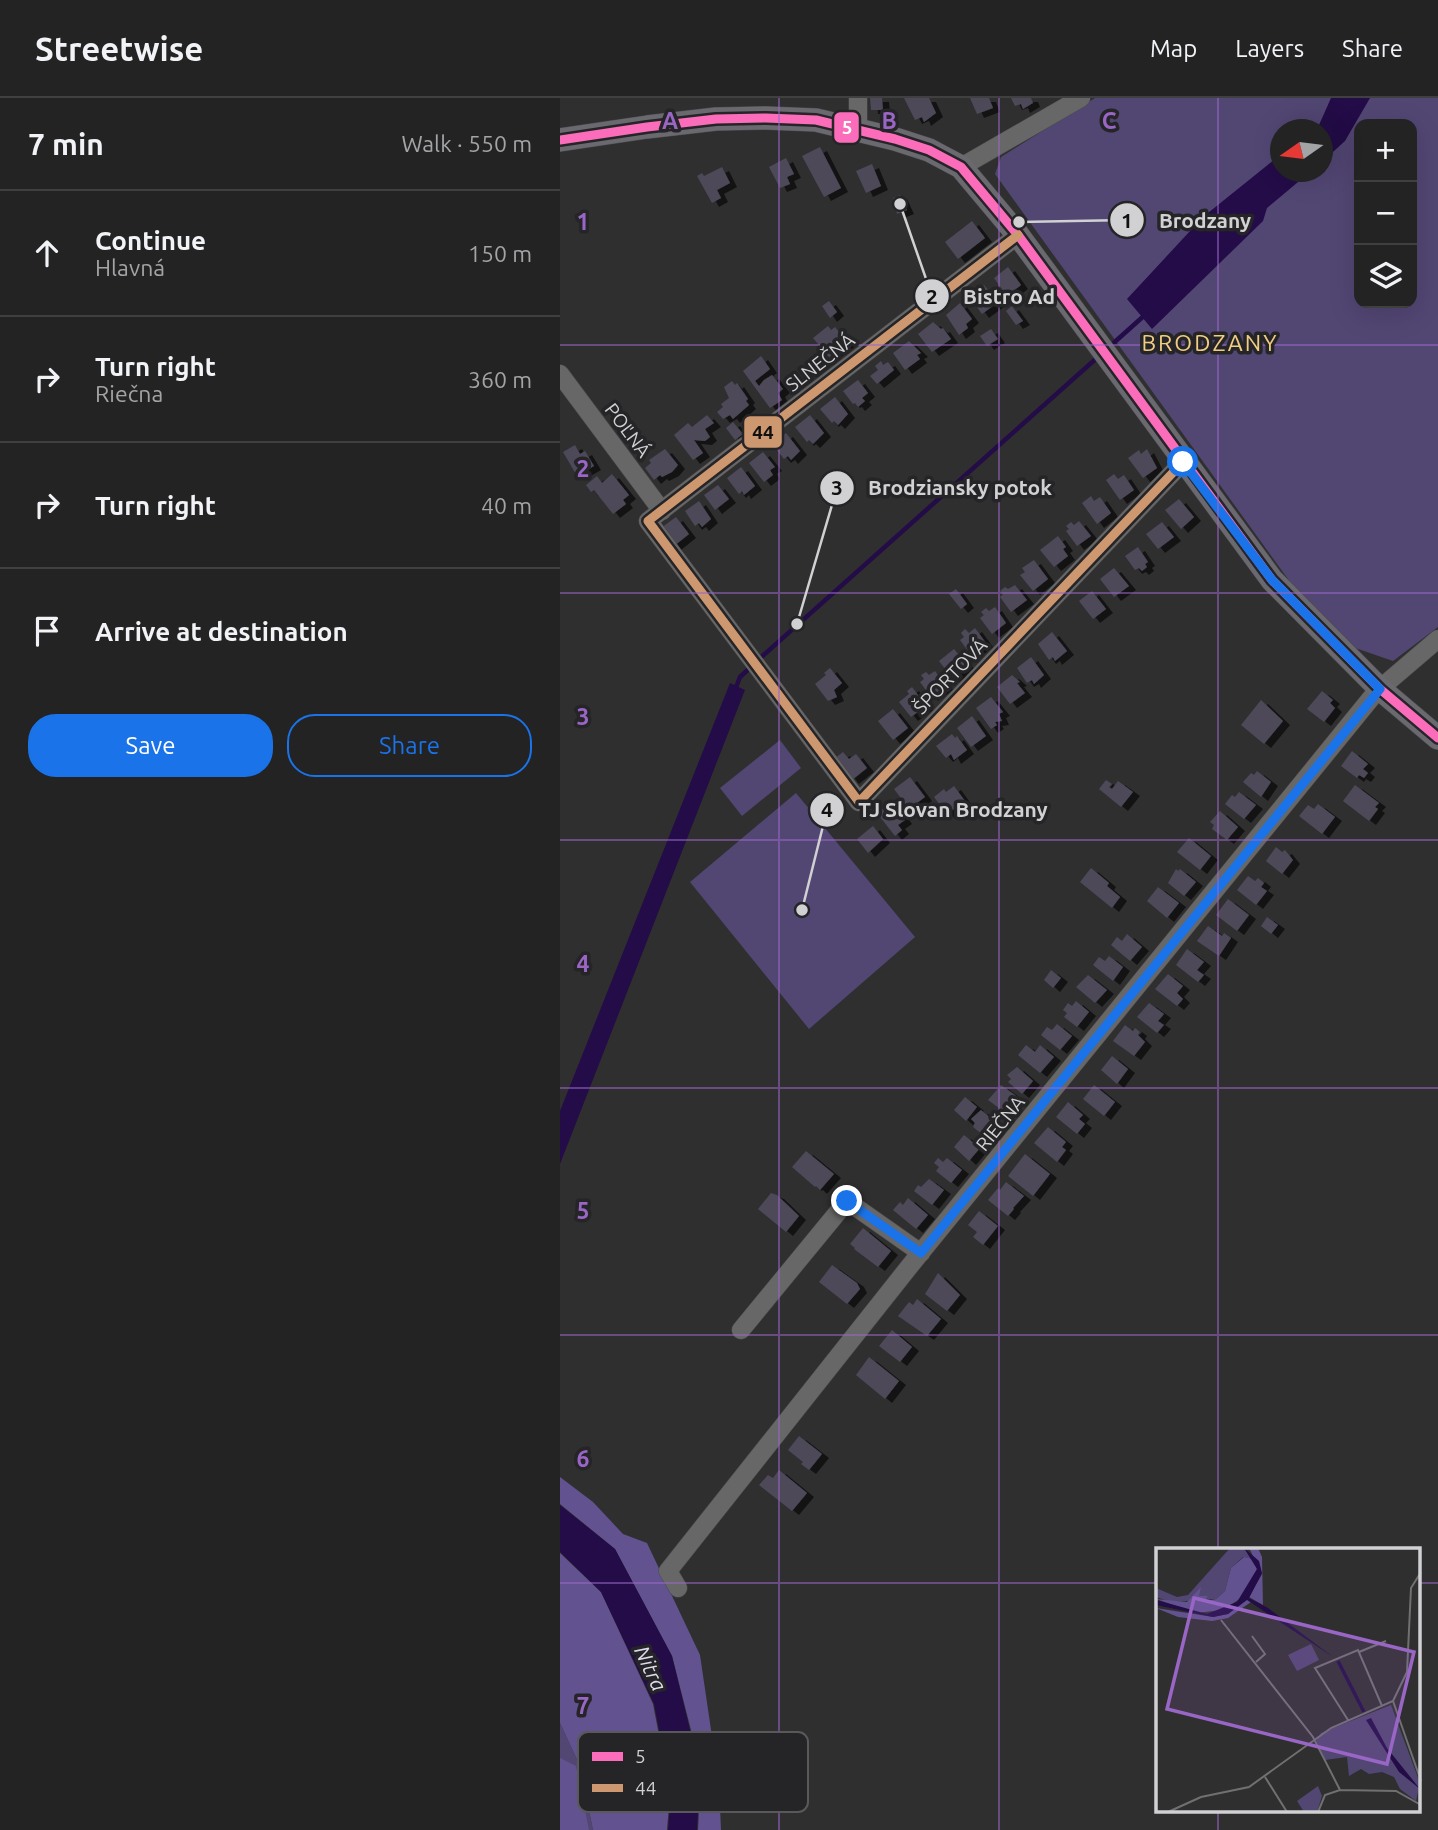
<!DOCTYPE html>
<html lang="en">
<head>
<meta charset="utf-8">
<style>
	:root { --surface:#232324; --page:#2f2f31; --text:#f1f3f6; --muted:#a3a4a6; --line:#404041; --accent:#1a73e8 }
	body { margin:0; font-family:Ubuntu,sans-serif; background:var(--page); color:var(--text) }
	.controls { position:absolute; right:21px; top:21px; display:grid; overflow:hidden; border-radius:14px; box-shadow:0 7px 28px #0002 }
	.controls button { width:63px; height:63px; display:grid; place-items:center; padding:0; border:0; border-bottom:2px solid var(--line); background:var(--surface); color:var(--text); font:35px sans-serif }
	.compass { position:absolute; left:710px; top:21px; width:63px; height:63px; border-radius:50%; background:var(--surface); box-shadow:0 7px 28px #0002; rotate:256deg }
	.stop { position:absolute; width:21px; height:21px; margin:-16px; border:5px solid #1a73e8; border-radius:50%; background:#fff }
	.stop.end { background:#1a73e8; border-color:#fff; box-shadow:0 2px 7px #0008 }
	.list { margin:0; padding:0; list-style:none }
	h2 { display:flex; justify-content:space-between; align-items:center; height:91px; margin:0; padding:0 28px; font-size:30px }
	h2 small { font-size:23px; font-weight:400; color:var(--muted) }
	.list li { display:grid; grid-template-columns:46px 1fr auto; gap:21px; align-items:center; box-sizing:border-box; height:126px; padding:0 28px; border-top:2px solid var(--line) }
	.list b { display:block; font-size:26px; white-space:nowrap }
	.list p { margin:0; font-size:23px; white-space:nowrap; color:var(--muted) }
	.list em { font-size:23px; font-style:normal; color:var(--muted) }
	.actions { display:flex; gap:14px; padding:21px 28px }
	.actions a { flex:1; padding:16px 0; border:2px solid var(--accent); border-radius:28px; text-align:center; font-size:24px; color:var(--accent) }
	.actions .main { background:var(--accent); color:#fff }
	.icon { flex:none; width:38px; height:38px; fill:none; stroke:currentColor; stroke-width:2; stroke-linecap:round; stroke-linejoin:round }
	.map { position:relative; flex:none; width:878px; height:1732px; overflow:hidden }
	header { display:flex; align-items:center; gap:42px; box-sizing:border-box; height:98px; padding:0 35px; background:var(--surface); border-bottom:2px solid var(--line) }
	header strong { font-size:33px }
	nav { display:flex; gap:38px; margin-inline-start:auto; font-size:24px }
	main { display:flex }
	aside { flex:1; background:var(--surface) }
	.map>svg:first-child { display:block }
	.green { fill:#524673; fill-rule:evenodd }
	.forest { fill:#62528f }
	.water { fill:#230c47 }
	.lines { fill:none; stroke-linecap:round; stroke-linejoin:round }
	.stream { stroke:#230c47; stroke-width:4.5 }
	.building { fill:#4d4958; filter:url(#shadow) }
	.minor-casing { stroke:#4c4c4d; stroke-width:19 }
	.major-casing { stroke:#4c4c4d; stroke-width:24 }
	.minor { stroke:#676768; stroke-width:18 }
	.major { stroke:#6b6970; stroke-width:23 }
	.bus-1-casing { stroke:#252427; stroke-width:14 }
	.bus-2-casing { stroke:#252427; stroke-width:14 }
	.bus-1 { stroke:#fb6dba; stroke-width:9 }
	.bus-2 { stroke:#cd976f; stroke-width:9 }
	.route { stroke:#1a73e8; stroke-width:9 }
	.grid { fill:none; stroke:#9966c6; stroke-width:2; stroke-opacity:0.55 }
	.labels { text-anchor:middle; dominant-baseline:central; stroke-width:7; stroke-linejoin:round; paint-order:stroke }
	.street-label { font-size:19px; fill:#d1d1d3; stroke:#252427 }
	.water-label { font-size:21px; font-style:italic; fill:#dedbef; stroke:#252427 }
	.quarter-label { font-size:23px; letter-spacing:2px; fill:#f1cc83; stroke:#252427 }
	.inset-river { fill:none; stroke:#230c47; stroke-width:3.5 }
	.inset-road { fill:none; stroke:#707071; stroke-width:2 }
	.view { fill:#9966c6; fill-opacity:0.15; stroke:#9966c6; stroke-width:3.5 }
	.inset-edge { fill:none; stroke:#d1d1d3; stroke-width:3.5 }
	.key { fill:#252427; stroke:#59585b; stroke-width:2 }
	.key-label { font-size:19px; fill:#d1d1d3 }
	.grid-label { font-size:23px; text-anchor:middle; font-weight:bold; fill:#9966c6; stroke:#252427; stroke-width:7; stroke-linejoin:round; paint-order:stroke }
	.leader { fill:none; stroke:#d1d1d3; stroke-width:2.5 }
	.callout-dot { fill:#d1d1d3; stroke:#252427; stroke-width:2.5 }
	.mark-label { font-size:21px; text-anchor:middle; font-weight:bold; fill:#111 }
	.callout-label { font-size:21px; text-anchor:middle; font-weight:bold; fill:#d1d1d3; stroke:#252427; stroke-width:7; stroke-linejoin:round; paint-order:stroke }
	.line-badge { stroke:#252427; stroke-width:2.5 }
	.badge-label { font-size:19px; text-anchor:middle; font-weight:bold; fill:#fff }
	.pale-badge-label { font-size:19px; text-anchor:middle; font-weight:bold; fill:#111 }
</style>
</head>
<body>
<header>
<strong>Streetwise</strong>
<nav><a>Map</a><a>Layers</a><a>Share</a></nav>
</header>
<main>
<aside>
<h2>7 min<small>Walk · 550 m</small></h2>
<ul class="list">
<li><svg class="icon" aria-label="ahead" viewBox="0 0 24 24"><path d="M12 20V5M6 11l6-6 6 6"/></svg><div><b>Continue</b><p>Hlavná</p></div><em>150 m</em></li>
<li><svg class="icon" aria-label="right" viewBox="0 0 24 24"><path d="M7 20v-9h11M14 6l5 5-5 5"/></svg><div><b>Turn right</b><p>Riečna</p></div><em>360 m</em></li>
<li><svg class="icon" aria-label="right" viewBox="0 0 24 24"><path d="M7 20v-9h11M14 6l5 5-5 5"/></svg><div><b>Turn right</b></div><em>40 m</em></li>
<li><svg class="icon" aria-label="arrive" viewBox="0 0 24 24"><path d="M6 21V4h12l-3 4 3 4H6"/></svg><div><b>Arrive at destination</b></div></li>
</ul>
<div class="actions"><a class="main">Save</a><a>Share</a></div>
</aside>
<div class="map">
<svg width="878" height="1732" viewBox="0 0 878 1732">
	<defs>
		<filter id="shadow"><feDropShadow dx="7" dy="4" stdDeviation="0" flood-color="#0009"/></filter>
	</defs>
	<rect width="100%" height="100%" fill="#2f2f30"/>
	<path class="green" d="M535 0H878V529L833 563 772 542 435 76 441 59ZM799 26H852V205H799ZM720 32H762V74H720Z
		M220 642 241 670 182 718 160 690Z
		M236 695 355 839 249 931 130 784Z
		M0 1625 20 1668 33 1732H0Z"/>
	<path class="forest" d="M0 1379 33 1404 63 1436 87 1445 140 1557 159 1686 161 1732H138L141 1671 112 1558 55 1451 0 1406Z
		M0 1455 41 1494 93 1606 110 1695 107 1732H33L20 1668 0 1625Z
		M0 1660 16 1668 29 1732H0Z"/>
	<path class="water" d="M771 0H810L785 43 763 63 762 32 753 31 759 27Z
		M720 57V74H750L707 110 703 123 592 231 567 201 643 119Z
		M170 585 185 592 0 1066V1013Z
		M0 1407 55 1451 112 1558 140 1673 137 1732H108L111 1695 94 1606 41 1494 0 1454Z"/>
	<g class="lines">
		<path class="stream" d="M548 250 586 216
			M198 562 539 258
			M175 592 180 579 192 568"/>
	</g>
	<path class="building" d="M310 0H322L323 12H311Z
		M344 0H369L376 15 364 24 362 19 355 22Z
		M410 0H429L433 10 417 16Z
		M451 0H471L473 5 463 11 461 6 455 8Z
		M260 49 281 90 264 99 242 58Z
		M226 60 234 76 227 79 230 86 220 90 209 69Z
		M312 66 321 88 306 95 296 73Z
		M162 69 170 85 157 92 161 100 152 105 137 78 142 75 144 78Z
		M340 97 347 112 337 116 333 100Z
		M412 123 425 140 398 161 385 144Z
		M448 169 461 187 447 198 434 180Z
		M424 187 430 194 433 191 441 202 422 216 409 198Z
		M269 203 277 214 270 220 262 208Z
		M400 205 412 221 406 226 408 230 399 237 386 217Z
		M452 208 463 223 456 227 446 213Z
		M373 224 381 231 383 230 391 241 372 254 358 236Z
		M268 228 271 232 275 229 288 245 269 259 253 240Z
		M431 231 438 241 427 248 420 238Z
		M349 243 361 255 357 257 360 261 345 272 333 255Z
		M201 258 210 271 195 283 199 288 204 282 212 277 223 291 218 295 222 302 210 310 183 273Z
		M321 263 323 267 328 264 334 272 317 286 310 278 318 272 315 268Z
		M298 282 308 295 302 300 305 303 298 309 295 305 293 306 283 293Z
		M172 283 175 287 177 285 188 301 186 303 189 307 173 321 170 317 163 321 157 314 163 309 161 306 169 300 164 289Z
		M275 299 288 316 278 327 274 323 272 325 260 311Z
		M147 317 154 325 145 331 150 339 145 343 134 342 143 355 133 362 114 337 128 325 132 329Z
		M250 317 264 335 253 346 249 342 247 344 235 329Z
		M173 324 183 336 175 342 166 330Z
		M226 335 240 353 231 362 228 358 224 361 212 346Z
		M15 347 20 356 25 353 34 368 17 378 3 354Z
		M105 351 118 367 112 374 102 379 100 377 94 382 85 370 91 365 89 362Z
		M587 351 597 370 583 380 568 360 579 352 581 356Z
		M203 354 215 369 210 372 213 377 204 384 189 365Z
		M181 369 195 388 184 397 182 393 179 396 167 380Z
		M52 376 69 397 63 402 66 406 53 416 34 392 31 394 26 387 37 378 42 385Z
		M554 376 558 381 564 377 574 392 560 402 546 382Z
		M158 387 169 401 155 412 144 397Z
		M531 398 534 403 540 399 551 415 537 426 522 405Z
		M619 401 634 419 621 431 605 412Z
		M139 403 151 421 142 429 139 425 135 428 125 413Z
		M116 419 129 436 114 448 101 430Z
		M519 423 531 438 517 448 506 433 509 431 506 428 511 424 514 427Z
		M602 424 614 439 598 451 586 436Z
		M498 438 506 449 503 451 508 458 494 469 480 452Z
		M578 449 588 464 585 466 587 469 582 473 579 470 575 472 565 458Z
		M474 462 488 481 473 493 460 477 465 474 462 470Z
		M554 470 569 488 554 499 540 481Z
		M455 487 467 502 451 514 440 499 443 496 440 493 445 489 448 491Z
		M396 491 407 506 401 511 389 496Z
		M532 493 546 511 533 521 519 503Z
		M435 509 446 525 432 536 420 520 424 517 421 514 426 510 429 513Z
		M415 530 426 545 411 557 400 542 404 539 401 535 405 531 409 535Z
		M492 534 507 553 495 563 493 559 489 562 478 546Z
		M394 551 408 568 392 580 379 563Z
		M471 559 484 577 474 586 472 582 467 585 457 570Z
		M270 570 282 585 274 592 277 599 268 603 255 586 266 577 264 575Z
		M375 573 386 588 371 599 360 584 364 581 361 577 366 574 369 577Z
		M452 577 460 584 457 585 465 595 450 606 437 589Z
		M352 589 366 608 351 619 339 604 349 596 347 593Z
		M762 593 773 602 770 605 775 610 764 624 747 611Z
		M431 599 443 614 439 616 442 623 435 624 437 627 431 631 416 610Z
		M701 602 723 623 704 646 681 627Z
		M333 611 348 630 333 642 318 623Z
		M412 618 426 638 411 649 397 630Z
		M392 636 395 640 397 638 407 652 394 662 391 656 386 660 376 648Z
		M792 653 808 666 803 671 808 675 804 680 799 677 797 680 781 668Z
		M283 654 289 661 296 656 307 670 292 682 275 660Z
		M697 673 711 684 701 699 683 684 691 675 694 677Z
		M350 679 365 699 349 711 334 691Z
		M546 682 552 686 549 689 552 691 558 683 573 694 561 709 539 691Z
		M795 687 819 705 815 709 818 711 809 723 783 703Z
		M394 688 405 703 387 716 374 699 384 691 386 694Z
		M679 694 696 707 684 721 665 706 672 697 675 699Z
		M332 704 345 722 338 727 342 732 335 738 317 715Z
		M758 706 775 719 762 736 739 718 748 707 754 711Z
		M660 713 678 729 667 742 652 731 654 727 650 724Z
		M313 728 323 741 308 755 297 741Z
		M629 740 651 758 640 772 617 754Z
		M716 749 722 754 725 752 733 762 722 776 706 763Z
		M531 770 549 785 547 788 560 799 552 810 520 784Z
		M616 771 618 773 620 771 636 784 624 798 608 785Z
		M688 778 695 783 698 780 704 785 701 789 707 793 696 807 677 792Z
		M598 789 619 805 607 820 587 803Z
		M668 801 689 817 677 833 656 817Z
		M707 819 718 827 711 836 701 828Z
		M648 828 662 838 664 835 671 840 659 858 637 843Z
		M567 836 582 849 570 863 551 847 557 839 562 843Z
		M627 851 644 864 637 872 644 877 638 884 616 867Z
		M549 858 563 869 553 883 533 867 539 859 545 863Z
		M491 872 501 880 493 890 484 882Z
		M608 876 623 888 617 895 623 901 617 908 595 891Z
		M528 877 547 892 535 905 516 889Z
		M516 903 529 914 517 929 504 919 507 915 503 912 508 905 512 908Z
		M589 905 604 916 598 923 604 927 597 935 577 919Z
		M497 926 512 938 500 952 481 937 487 929 492 932Z
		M565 927 573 933 575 930 580 934 578 937 585 944 574 958 553 943Z
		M466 947 475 954 480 947 494 959 480 975 458 957Z
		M552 958 568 971 557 986 541 972Z
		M457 969 473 983 462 996 448 984 451 981 447 977Z
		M441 987 459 1000 447 1016 428 1002Z
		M534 987 555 1004 544 1018 523 1001Z
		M405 999 417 1009 406 1023 394 1012Z
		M508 1004 523 1017 519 1021 525 1026 517 1036 496 1019Z
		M421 1012 438 1026 427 1040 413 1029 415 1025 411 1021Z
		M488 1029 506 1044 502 1049 506 1052 497 1064 474 1045Z
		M404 1037 420 1050 409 1063 394 1049Z
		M246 1053 274 1076 260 1092 256 1088 255 1089 232 1069Z
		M465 1056 490 1076 473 1098 448 1078Z
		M378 1060 383 1064 387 1060 402 1072 391 1085 376 1073 379 1069 374 1065Z
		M369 1081 384 1092 372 1107 354 1093 358 1087 361 1089Z
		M446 1084 464 1098 453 1110 454 1111 448 1118 428 1102 438 1090 440 1092Z
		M211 1095 217 1097 239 1118 226 1134 198 1111Z
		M348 1100 368 1117 356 1131 333 1112 340 1104 343 1107Z
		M419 1113 438 1128 423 1147 413 1139 417 1134 408 1127Z
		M303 1130 331 1153 318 1169 294 1151 295 1150 290 1146Z
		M272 1167 297 1185 300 1191 287 1206 259 1184Z
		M378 1175 400 1197 387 1213 365 1196Z
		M357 1201 381 1221 367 1238 338 1218 349 1204 353 1207Z
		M332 1232 352 1249 340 1264 319 1248Z
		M309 1259 339 1283 325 1301 296 1277Z
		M239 1338 262 1356 249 1372 241 1366 243 1364 228 1352Z
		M219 1372 247 1395 232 1413 199 1387 208 1377 213 1380Z"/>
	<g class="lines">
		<defs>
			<path id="minor" d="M298 30V0
				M401 69 521 0
				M458 137 88 423 299 704 623 364
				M0 276 102 413
				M181 1232 287 1103 361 1155
				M118 1490 108 1473 349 1169 816 594 878 541"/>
			<path id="major" d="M0 42 87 29 156 21 206 20 256 22 335 41 369 52 401 69 458 137 712 482 820 591 878 640"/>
		</defs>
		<use href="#minor" class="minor-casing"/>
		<use href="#major" class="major-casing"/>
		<use href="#minor" class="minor"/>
		<use href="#major" class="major"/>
		<defs>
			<path id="bus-1" d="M0 42 87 29 156 21 206 20 256 22 335 41 369 52 401 69 458 137 712 482 820 591 878 640"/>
			<path id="bus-2" d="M458 137 88 423 299 704 623 364"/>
		</defs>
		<use href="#bus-1" class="bus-1-casing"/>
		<use href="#bus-2" class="bus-2-casing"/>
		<use href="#bus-1" class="bus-1"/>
		<use href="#bus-2" class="bus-2"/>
	</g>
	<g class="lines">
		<path class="route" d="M287 1103 361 1155 820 591 712 482 623 364"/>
	</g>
	<path class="grid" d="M219 0V1732M439 0V1732M658 0V1452M0 247H878M0 495H878M0 742H878M0 990H878M0 1237H878M0 1485H598M859 1485H878M658 1713V1732"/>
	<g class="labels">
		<g class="street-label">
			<text transform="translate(260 264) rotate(-38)">SLNEČNÁ</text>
			<text transform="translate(68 332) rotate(53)">POĽNÁ</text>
			<text transform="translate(390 578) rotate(-46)">ŠPORTOVÁ</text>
			<text transform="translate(440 1025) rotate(-51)">RIEČNA</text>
		</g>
		<g class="water-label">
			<text transform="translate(91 1570) rotate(65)">Nitra</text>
		</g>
		<g class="quarter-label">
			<text x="650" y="244">BRODZANY</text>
		</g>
	</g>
	<g transform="translate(596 1450)">
		<rect width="264" height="264" fill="#2f2f30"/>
		<path d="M74 0H88L97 11 87 9 75 20 69 43 60 51 15 54 0 49V40L21 49 32 47ZM155 96 163 112 141 123 132 107ZM235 157 264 235 260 253 244 241 238 229 226 224 213 226 205 221 193 228 191 209 169 212 160 192 165 185ZM162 238 166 248 161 264H148L141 253Z" fill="#524673"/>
		<path d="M93 0H102L106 9 107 57 93 49 106 26ZM88 9 97 11 101 21 97 34 88 48 67 62 40 65 0 51 31 54 45 39 43 48H52L47 54 60 51 69 43 75 20ZM91 51 95 54 72 70 56 73 22 69 0 60 57 69 72 66Z" fill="#62528f"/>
		<path d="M88 0 103 13 106 25 93 50 112 60 177 109 91 52 72 66 57 69 0 57V52L51 66 81 54 101 21ZM215 170 231 200 264 241 243 224 210 172Z" fill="#230c47"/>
		<path class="inset-river" d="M182 113 208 164"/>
		<path class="inset-road" d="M65 72 157 189 184 242M96 88 109 106 100 114M203 104 230 93M237 153 265 233M192 172 159 120 202 102 226 158M109 229 131 264M12 264 45 249 93 239 175 180 237 153 251 124 255 40 265 24M162 264 169 247 184 242 240 243 265 257"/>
		<path class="view" d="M38 50 258 104 231 216 11 161Z"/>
		<rect width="264" height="264" class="inset-edge"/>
	</g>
	<rect x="18" y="1634" width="230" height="80" rx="10" class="key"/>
	<rect x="32" y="1654" width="31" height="9" fill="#fb6dba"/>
	<rect x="32" y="1686" width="31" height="8" fill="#cd976f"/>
	<g class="key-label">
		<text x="75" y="1665">5</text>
		<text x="75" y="1697">44</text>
	</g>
	<g class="grid-label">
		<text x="110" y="31">A</text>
		<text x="329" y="31">B</text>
		<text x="549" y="31">C</text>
		<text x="23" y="132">1</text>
		<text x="23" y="379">2</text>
		<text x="23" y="627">3</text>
		<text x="23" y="874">4</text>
		<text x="23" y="1121">5</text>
		<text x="23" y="1369">6</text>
		<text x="23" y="1616">7</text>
	</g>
	<path class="leader" d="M459 124L567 122M340 106L372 198M237 526L277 390M242 812L267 712"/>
	<g class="callout-dot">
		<circle cx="459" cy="124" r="7"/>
		<circle cx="340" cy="106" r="7"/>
		<circle cx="237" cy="526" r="7"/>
		<circle cx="242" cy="812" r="7"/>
		<circle cx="567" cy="122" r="18"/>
		<circle cx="372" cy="198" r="18"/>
		<circle cx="277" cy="390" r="18"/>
		<circle cx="267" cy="712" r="18"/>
	</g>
	<g class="mark-label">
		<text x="567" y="130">1</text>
		<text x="372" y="206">2</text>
		<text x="277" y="397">3</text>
		<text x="267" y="719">4</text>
	</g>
	<g class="callout-label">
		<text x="645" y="130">Brodzany</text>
		<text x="449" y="206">Bistro Ad</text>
		<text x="400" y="397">Brodziansky potok</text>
		<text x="393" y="719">TJ Slovan Brodzany</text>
	</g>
	<g class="line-badge">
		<rect x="273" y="13" width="27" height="33" rx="7" fill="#fb6dba"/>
		<rect x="183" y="317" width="40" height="34" rx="7" fill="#cd976f"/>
	</g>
	<g class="badge-label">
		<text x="287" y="36">5</text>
	</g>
	<g class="pale-badge-label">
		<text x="203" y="341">44</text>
	</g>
</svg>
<div class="controls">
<button>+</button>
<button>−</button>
<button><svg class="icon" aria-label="layers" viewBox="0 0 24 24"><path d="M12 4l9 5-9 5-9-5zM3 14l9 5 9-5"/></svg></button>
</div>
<svg class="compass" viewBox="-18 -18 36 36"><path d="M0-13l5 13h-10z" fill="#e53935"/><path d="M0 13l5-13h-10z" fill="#a3a4a6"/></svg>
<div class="stop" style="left:623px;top:364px"></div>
<div class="stop end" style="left:287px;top:1103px"></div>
</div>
</main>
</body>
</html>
